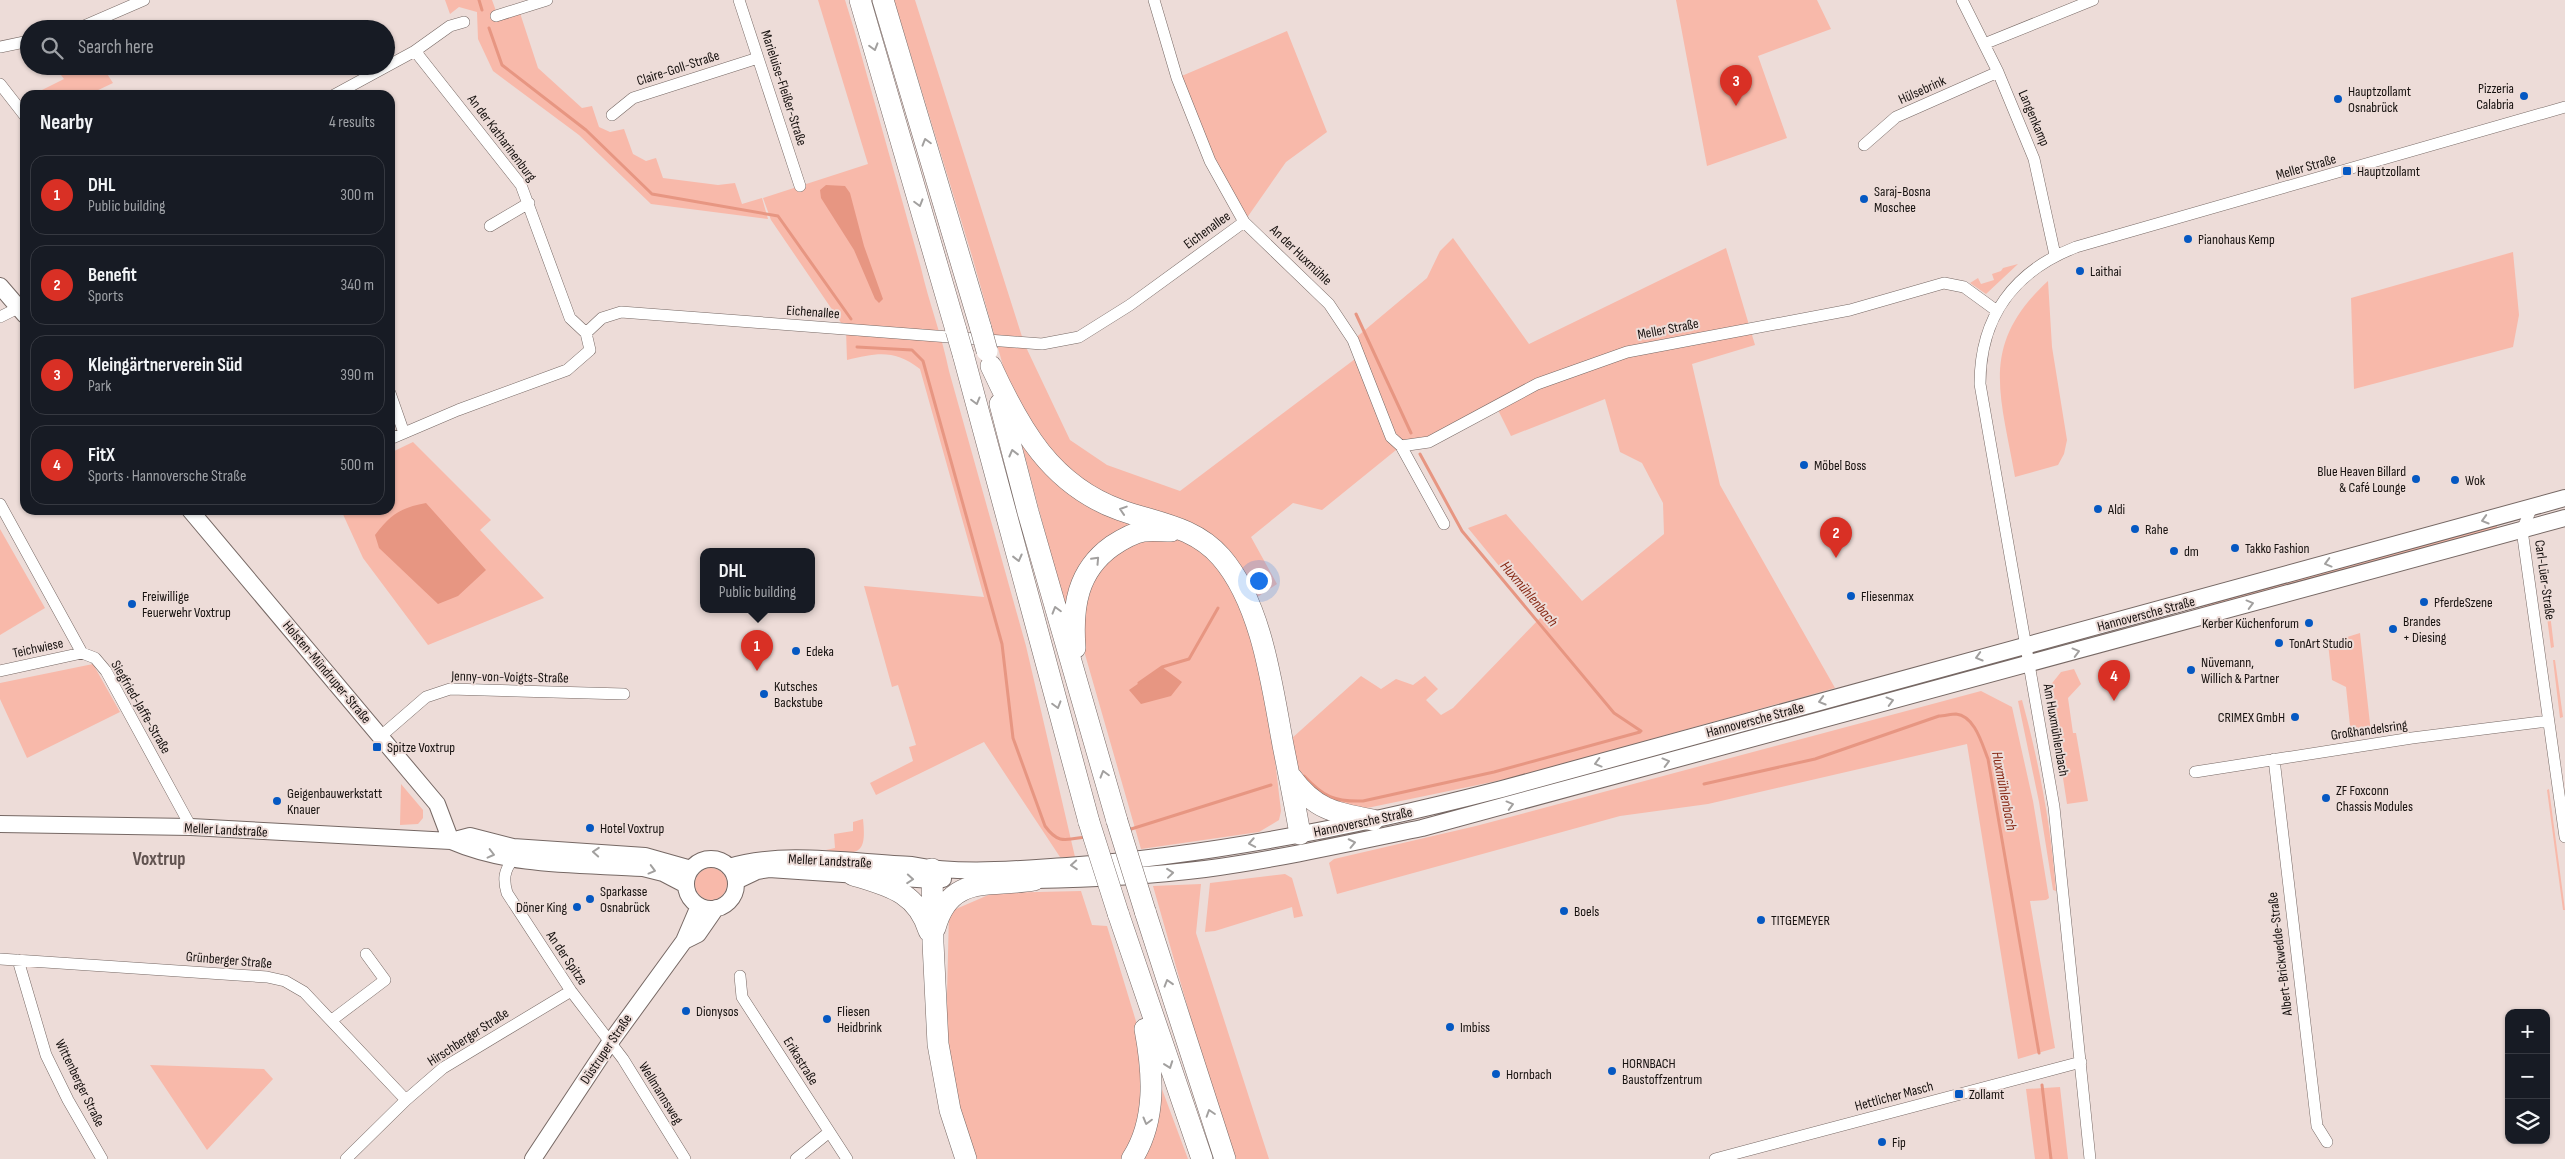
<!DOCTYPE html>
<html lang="en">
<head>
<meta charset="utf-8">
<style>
	:root { --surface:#171b24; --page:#242831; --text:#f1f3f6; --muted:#9ea1a6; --line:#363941; --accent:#d93025 }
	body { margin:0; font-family:"Sofia Sans Condensed",sans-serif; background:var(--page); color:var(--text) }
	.controls { position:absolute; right:15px; bottom:15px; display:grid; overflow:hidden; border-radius:10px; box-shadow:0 1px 4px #0004 }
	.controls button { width:45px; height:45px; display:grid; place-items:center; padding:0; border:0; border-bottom:1px solid var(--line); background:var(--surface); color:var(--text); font:25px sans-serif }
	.you { position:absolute; left:1258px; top:580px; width:18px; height:18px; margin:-12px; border:4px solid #fff; border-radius:50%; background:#1a73e8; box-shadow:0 0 0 8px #1a73e833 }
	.badge { display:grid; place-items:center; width:32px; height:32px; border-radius:50%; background:var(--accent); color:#fff; font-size:16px; font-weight:700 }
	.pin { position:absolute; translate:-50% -41px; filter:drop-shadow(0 1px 2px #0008) }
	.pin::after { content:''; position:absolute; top:26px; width:18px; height:15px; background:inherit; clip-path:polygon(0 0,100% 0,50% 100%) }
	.popup { position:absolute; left:700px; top:548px; width:115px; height:65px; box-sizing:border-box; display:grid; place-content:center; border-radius:10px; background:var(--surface); filter:drop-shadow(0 1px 4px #0005); font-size:16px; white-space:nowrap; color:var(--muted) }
	.popup b { font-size:19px; color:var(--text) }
	.popup::after { content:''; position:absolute; left:50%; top:100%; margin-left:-10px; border:10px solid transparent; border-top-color:var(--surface) }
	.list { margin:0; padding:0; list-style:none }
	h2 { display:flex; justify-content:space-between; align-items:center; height:65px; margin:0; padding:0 20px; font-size:21px }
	h2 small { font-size:16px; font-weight:400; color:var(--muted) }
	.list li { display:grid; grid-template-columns:32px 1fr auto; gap:15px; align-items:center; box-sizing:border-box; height:80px; margin:0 10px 10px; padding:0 10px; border:1px solid var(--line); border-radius:15px }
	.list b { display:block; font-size:19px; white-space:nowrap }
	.list p { margin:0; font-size:16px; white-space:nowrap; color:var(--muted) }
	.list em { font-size:16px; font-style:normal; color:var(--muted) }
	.icon { flex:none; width:28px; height:28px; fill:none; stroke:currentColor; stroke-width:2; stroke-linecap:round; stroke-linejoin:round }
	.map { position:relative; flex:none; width:2565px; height:1159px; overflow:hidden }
	.search { position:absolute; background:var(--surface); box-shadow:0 1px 4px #0004; left:20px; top:20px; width:375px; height:55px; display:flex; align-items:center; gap:12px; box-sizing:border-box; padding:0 18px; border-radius:28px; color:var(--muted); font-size:19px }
	.panel { position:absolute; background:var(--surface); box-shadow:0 1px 4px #0004; left:20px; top:90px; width:375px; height:425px; border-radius:15px }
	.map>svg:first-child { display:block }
	.green { fill:#f8b9aa }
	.water { fill:#e79682 }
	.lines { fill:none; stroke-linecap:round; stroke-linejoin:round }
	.stream { stroke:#e79682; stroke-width:3 }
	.street-casing { stroke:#766864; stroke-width:12 }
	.secondary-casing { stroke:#766864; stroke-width:18 }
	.highway-casing { stroke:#766864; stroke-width:22 }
	.street { stroke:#fff; stroke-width:11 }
	.secondary { stroke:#fff; stroke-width:16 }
	.highway { stroke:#fff; stroke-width:21 }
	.highway-bridge-casing { stroke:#766864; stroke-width:22; stroke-linecap:butt }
	.highway-bridge { stroke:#fff; stroke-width:21 }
	.oneway { stroke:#a2a09f }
	.poi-dot { fill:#0558c2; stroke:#eddcd8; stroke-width:2 }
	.labels { text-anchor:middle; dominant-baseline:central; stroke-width:4; stroke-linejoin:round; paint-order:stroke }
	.street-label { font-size:14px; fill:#16110f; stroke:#eddcd8 }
	.poi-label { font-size:14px; fill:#16110f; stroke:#eddcd8; text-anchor:start }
	.water-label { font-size:15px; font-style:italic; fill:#872814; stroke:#eddcd8 }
	.district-label { font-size:19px; font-weight:bold; fill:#615350; stroke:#eddcd8 }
</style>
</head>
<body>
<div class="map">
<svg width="2565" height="1159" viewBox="0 0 2565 1159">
	<rect width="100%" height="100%" fill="#eddcd8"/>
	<path class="green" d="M445 0H492L499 19 520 13 538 68 582 108 592 106 599 127 610 132 624 129 633 154 646 161 656 158 663 178 718 185 735 183 742 204 762 198 768 219 651 204 579 135 493 71 478 39 477 12 459 7 450 14Z
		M818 0H845L854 29 921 268C929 303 942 336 949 371L1026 646 1075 857H1060L984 742 876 795 870 783 913 761 909 747 916 745 898 685 892 687 864 586 984 597 920 369C894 349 877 353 847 360L846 330 771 220 763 198 868 164Z
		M894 0H915L1024 343 1070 440 1107 465 1180 491 1359 356 1353 340 1427 278 1440 251 1453 238 1529 344 1726 248 1755 345 1692 364 1720 485 1835 688 1516 777 1367 808 1348 809 1333 807 1299 774 1291 739 1361 676 1381 689 1396 679 1413 685 1425 676 1438 689 1426 700 1441 715 1453 708 1541 617 1468 528 1506 514 1582 601 1664 534 1663 503 1642 463 1620 452 1605 399 1511 436 1496 406 1429 442 1401 446 1322 510 1293 503 1251 537 1277 584 1256 598 1242 572 1136 509 1064 475 1009 387 972 256Z
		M1676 0H1817L1831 29 1758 56 1787 138 1707 166Z
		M1287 31 1327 132 1286 162 1244 222 1177 78Z
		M54 66H102L113 83 94 92 95 95H32L64 79Z
		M2513 252 2519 315 2513 347 2354 389 2351 298Z
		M2018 264 1986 294 1970 283 1978 278 1981 284 1994 280 1992 274 2001 271 2003 268Z
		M2048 281 2052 347 2067 440 2064 454 2058 465 2015 477C2001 395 1978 345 2048 281Z
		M1020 438 1155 525 1133 529 1067 615Z
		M413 442 491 520 480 530 544 598 428 645 363 558 341 510H390V453Z
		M2496 522 2498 531 2063 646 2195 610 2228 595Z
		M0 529 45 608 0 635Z
		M1178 538 1198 548 1217 564 1244 609 1269 709 1281 811 1279 820 1259 832 1141 849 1078 630 1087 580 1134 539Z
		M2543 555 2554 647 2551 648 2539 556Z
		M2360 633 2371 733 2351 735 2346 687 2332 680 2328 643Z
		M2553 660H2555L2563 717 2560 718Z
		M93 664 120 712 27 758 0 699V683Z
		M2074 669 2081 684 2068 698 2073 733H2076L2088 801 2067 804 2049 687 2061 672Z
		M1981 691 2012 707 2033 801 2049 898 2046 900 2030 901 2055 1048 2018 1059 1967 744 1708 804 1620 816 1337 894 1329 863 1334 859 1476 826Z
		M2022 700C2039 762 2051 826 2056 891L2053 890 2039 802 2018 701Z
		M401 784 423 810V818L418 824 400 825Z
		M2549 789 2565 910H2563L2547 790Z
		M863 819C867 856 858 855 826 850L835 848 834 834 853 831V822Z
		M695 884a16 16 0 1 1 32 0a16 16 0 1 1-32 0Z
		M1285 874 1292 878 1303 916 1294 918 1292 907 1215 931 1205 932 1210 883Z
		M1201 884 1196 933 1269 1159H1236L1199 1047 1153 886Z
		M1081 891 1092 925 1107 926 1142 1041 1143 1120 1128 1159H974L964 1135 946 1039 949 912 993 893Z
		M1150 1057 1188 1159H1132Z
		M150 1065 264 1069 273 1079 207 1150Z
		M2060 1087 2068 1159H2035L2026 1089Z"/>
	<path class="water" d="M826 185 845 186 850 193 864 246 883 299 879 303 875 299 854 250 821 198 820 190Z
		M426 503 486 570 458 596 438 604 379 548 375 535C391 514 400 508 426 503Z
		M1162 667 1182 682 1171 696 1141 704 1129 690Z"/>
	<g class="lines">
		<path class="stream" d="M479 0 482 10
			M489 28 502 65 586 130 652 194 778 216 851 319
			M1356 314 1411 433
			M857 347 912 350 923 361 1002 644 1013 738 1045 826C1058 844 1065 840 1085 837
			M1420 454 1462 531 1614 713 1641 731
			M1139 683 1162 667 1189 659 1218 608
			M1304 776C1324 797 1334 802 1363 801L1494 772 1640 732
			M1704 784 1815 759 1939 716C1944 716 1951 714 1956 714 1975 716 1982 744 1988 759L2039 1053
			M1128 830 1271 785
			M2042 1085 2051 1159"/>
		<defs>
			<path id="street" d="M739 0 800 186
				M1154 0 1177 78 1210 161 1244 222 1329 304 1353 340 1391 437 1401 446 1444 524
				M1962 0 1998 72 2034 159 2055 255
				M496 16 547 0
				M77 29 144 0
				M1984 44 2093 0
				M0 47 29 41
				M415 51 521 185 570 318 586 333
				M0 84 25 116
				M334 95 415 51 450 26 464 22
				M612 115 633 98 758 58
				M1864 145 1896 117 1998 72
				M490 226 529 203
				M0 317 18 308
				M390 393 404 433
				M390 439 458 410 567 370 590 350 586 333 602 318 621 312 1042 344 1079 337 1130 305 1244 222
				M1401 446 1429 442 1537 384 1627 352 1850 310 1944 283 1964 287 1997 311
				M0 504 82 653 95 658 106 671 191 827
				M2532 507 2522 530 2565 837
				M0 671 82 653
				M381 736 426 697 450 689 624 694
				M2274 759 2317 1126 2327 1142
				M2195 772 2412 738 2548 721
				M513 859C504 871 503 879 507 893L571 991 623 1059 685 1159
				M0 959 267 977 285 981 304 992 406 1100
				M18 960 46 1055 68 1100 102 1159
				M740 976 742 997 847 1159
				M332 1020 385 980 366 954
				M346 1159 406 1100 443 1068 571 991
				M796 1159 828 1133
				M1715 1159 2081 1062
				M2090 1159 2054 807 1980 384C1980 317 2014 271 2076 247L2565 107"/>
			<path id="secondary" d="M0 286 25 315
				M190 510 437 804 451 841
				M0 824 191 827 451 841 470 836 513 847 645 856 691 869
				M451 841C511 867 579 864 643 868L663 873 686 885
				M686 884a25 25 0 1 1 50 0a25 25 0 1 1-50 0Z
				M729 867C782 850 856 863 912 865 961 875 1016 869 1067 866 1214 855 1359 826 1502 789L2565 498
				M1022 879 1034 880C1091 879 1148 876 1205 869 1278 859 1350 843 1422 828L2565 518
				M736 881 757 871 769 869 932 880 943 879
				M684 941 698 934 716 908
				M533 1159 609 1044 684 941 699 906"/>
			<path id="highway" d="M860 0 956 330
				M883 0 981 329
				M963 354 1089 822
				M991 366C1020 429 1051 485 1120 510 1156 523 1194 526 1221 557 1262 604 1272 686 1283 745 1289 775 1295 805 1300 834
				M1000 404 1028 512 1117 821
				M1075 648C1072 607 1077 571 1112 546 1121 540 1133 533 1144 531 1152 530 1162 531 1171 531
				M1291 777C1315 810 1335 813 1373 820
				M932 869 933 943 938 1044 950 1110 966 1159
				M853 875C889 886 917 892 929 931
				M1145 911 1225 1159
				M1118 913 1202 1159
				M935 928C950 873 990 888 1034 880
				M1132 1159C1157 1120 1153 1072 1145 1029"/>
		</defs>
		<use href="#street" class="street-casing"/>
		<use href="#secondary" class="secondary-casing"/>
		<use href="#highway" class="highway-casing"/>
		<use href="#street" class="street"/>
		<use href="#secondary" class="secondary"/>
		<use href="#highway" class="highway"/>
		<defs>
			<path id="highway-bridge" d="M981 329 987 351
				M956 330 963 354
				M1117 821 1145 911
				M1089 822 1118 913"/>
		</defs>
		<use href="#highway-bridge" class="highway-bridge-casing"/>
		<use href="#highway-bridge" class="highway-bridge"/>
	</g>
	<defs><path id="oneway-chevron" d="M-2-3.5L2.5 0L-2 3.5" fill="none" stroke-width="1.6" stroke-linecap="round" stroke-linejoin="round" transform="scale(1.25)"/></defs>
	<g class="oneway">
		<use href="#oneway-chevron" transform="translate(874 47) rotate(74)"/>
		<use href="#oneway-chevron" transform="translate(926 142) rotate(-106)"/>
		<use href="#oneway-chevron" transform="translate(919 203) rotate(74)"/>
		<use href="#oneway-chevron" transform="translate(976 401) rotate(75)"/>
		<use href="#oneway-chevron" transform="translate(1013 453) rotate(-104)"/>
		<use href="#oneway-chevron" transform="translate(1123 510) rotate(-162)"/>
		<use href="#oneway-chevron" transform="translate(2485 520) rotate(164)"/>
		<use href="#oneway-chevron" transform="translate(1018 558) rotate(76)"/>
		<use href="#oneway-chevron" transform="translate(1096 560) rotate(-47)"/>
		<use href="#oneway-chevron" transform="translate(2328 563) rotate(165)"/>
		<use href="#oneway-chevron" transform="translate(2250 604) rotate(-15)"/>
		<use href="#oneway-chevron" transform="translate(1056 610) rotate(-106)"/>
		<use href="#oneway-chevron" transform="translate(2076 652) rotate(-15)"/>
		<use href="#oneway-chevron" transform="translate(1979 657) rotate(164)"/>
		<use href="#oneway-chevron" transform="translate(1822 701) rotate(164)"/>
		<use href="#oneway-chevron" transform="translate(1890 701) rotate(-15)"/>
		<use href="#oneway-chevron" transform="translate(1057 705) rotate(74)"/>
		<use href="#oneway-chevron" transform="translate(1666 762) rotate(-15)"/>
		<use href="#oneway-chevron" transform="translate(1598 763) rotate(165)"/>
		<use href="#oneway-chevron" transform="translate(1104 774) rotate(-106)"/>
		<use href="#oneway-chevron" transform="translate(1510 805) rotate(-15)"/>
		<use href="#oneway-chevron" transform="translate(1252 843) rotate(170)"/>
		<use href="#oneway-chevron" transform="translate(1352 843) rotate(-12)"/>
		<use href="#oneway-chevron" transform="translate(596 852) rotate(-176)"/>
		<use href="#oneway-chevron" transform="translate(491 854) rotate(14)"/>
		<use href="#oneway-chevron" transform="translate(1074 865) rotate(176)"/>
		<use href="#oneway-chevron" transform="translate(652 870) rotate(15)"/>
		<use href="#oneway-chevron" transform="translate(1170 873) rotate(-6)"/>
		<use href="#oneway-chevron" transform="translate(910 879) rotate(4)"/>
		<use href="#oneway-chevron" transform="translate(1168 983) rotate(-107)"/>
		<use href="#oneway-chevron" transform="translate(1169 1065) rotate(70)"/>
		<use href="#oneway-chevron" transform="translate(1210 1113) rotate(-108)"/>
		<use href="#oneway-chevron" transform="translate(1147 1121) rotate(105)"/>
	</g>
	<g class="poi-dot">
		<circle cx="2524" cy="96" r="5"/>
		<circle cx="2338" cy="99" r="5"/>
		<rect x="2342" y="166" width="10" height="10" rx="2.5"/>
		<circle cx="1864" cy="199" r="5"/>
		<circle cx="2188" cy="239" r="5"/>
		<circle cx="2080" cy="271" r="5"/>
		<circle cx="1804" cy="465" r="5"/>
		<circle cx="2416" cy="479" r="5"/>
		<circle cx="2455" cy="480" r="5"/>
		<circle cx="2098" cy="509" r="5"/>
		<circle cx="2135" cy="529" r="5"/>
		<circle cx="2235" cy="548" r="5"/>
		<circle cx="2174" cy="551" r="5"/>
		<circle cx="1851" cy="596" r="5"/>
		<circle cx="2424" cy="602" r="5"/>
		<circle cx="132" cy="604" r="5"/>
		<circle cx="2309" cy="623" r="5"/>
		<circle cx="2393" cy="629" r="5"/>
		<circle cx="2279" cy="643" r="5"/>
		<circle cx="796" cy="651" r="5"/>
		<circle cx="2191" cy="670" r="5"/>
		<circle cx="764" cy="694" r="5"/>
		<circle cx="2295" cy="717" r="5"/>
		<rect x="372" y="742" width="10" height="10" rx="2.5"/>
		<circle cx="2326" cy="798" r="5"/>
		<circle cx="277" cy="801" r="5"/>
		<circle cx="590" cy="828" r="5"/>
		<circle cx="590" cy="899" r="5"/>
		<circle cx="577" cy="907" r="5"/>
		<circle cx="1564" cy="911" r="5"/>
		<circle cx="1761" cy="920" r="5"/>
		<circle cx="686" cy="1011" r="5"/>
		<circle cx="827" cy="1019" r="5"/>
		<circle cx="1450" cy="1027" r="5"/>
		<circle cx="1612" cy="1071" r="5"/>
		<circle cx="1496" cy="1074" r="5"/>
		<rect x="1954" y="1089" width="10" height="10" rx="2.5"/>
		<circle cx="1882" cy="1142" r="5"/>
	</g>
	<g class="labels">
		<g class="street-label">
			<text transform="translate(678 68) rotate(-18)">Claire-Goll-Straße</text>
			<text transform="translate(784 88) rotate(72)">Marieluise-Fleißer-Straße</text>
			<text transform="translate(1922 90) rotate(-24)">Hülsebrink</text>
			<text transform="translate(2034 118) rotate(67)">Langenkamp</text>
			<text transform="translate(502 138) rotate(53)">An der Katharinenburg</text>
			<text transform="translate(2306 167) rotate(-16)">Meller Straße</text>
			<text transform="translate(1207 230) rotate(-36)">Eichenallee</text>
			<text transform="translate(1301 255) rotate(44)">An der Huxmühle</text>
			<text transform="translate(813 312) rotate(4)">Eichenallee</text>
			<text transform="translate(1668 329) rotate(-11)">Meller Straße</text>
			<text transform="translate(2545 580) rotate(82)">Carl-Lüer-Straße</text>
			<text transform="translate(2146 614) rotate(-15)">Hannoversche Straße</text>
			<text transform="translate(38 648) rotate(-12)">Teichwiese</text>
			<text transform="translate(327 672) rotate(50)">Holsten-Mündruper-Straße</text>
			<text transform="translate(510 677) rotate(1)">Jenny-von-Voigts-Straße</text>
			<text transform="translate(141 707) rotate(60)">Siegfried-Jaffe-Straße</text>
			<text transform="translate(1755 720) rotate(-15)">Hannoversche Straße</text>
			<text transform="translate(2056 730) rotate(80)">Am Huxmühlenbach</text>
			<text transform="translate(2369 730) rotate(-8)">Großhandelsring</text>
			<text transform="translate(1363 822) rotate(-12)">Hannoversche Straße</text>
			<text transform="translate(226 830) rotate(3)">Meller Landstraße</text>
			<text transform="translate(830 861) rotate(3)">Meller Landstraße</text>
			<text transform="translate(2280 954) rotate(-97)">Albert-Brickwedde-Straße</text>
			<text transform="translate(567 958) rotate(56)">An der Spitze</text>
			<text transform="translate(229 960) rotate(5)">Grünberger Straße</text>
			<text transform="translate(468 1037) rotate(-33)">Hirschberger Straße</text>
			<text transform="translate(606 1049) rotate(-56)">Düstruper Straße</text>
			<text transform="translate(801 1061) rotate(58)">Erikastraße</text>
			<text transform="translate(80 1083) rotate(64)">Wittenberger Straße</text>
			<text transform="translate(661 1093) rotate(58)">Wellmannsweg</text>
			<text transform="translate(1894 1096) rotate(-15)">Hettlicher Masch</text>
		</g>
		<g class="poi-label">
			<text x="2514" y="88" text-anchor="end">Pizzeria<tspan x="2514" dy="16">Calabria</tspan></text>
			<text x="2348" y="91">Hauptzollamt<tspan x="2348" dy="16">Osnabrück</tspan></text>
			<text x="2357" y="171">Hauptzollamt</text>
			<text x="1874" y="191">Saraj-Bosna<tspan x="1874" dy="16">Moschee</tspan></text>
			<text x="2198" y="239">Pianohaus Kemp</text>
			<text x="2090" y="271">Laithai</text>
			<text x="1814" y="465">Möbel Boss</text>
			<text x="2406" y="471" text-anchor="end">Blue Heaven Billard<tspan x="2406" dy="16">&amp; Café Lounge</tspan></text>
			<text x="2465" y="480">Wok</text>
			<text x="2108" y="509">Aldi</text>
			<text x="2145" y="529">Rahe</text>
			<text x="2245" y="548">Takko Fashion</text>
			<text x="2184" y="551">dm</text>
			<text x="142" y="596">Freiwillige<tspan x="142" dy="16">Feuerwehr Voxtrup</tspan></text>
			<text x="1861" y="596">Fliesenmax</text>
			<text x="2434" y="602">PferdeSzene</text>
			<text x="2403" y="621">Brandes<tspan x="2403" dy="16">+ Diesing</tspan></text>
			<text x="2299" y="623" text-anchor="end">Kerber Küchenforum</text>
			<text x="2289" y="643">TonArt Studio</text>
			<text x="806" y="651">Edeka</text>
			<text x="2201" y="662">Nüvemann,<tspan x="2201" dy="16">Willich &amp; Partner</tspan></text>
			<text x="774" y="686">Kutsches<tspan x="774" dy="16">Backstube</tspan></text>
			<text x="2285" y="717" text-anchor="end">CRIMEX GmbH</text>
			<text x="387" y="747">Spitze Voxtrup</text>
			<text x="2336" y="790">ZF Foxconn<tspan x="2336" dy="16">Chassis Modules</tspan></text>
			<text x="287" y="793">Geigenbauwerkstatt<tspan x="287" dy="16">Knauer</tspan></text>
			<text x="600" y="828">Hotel Voxtrup</text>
			<text x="600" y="891">Sparkasse<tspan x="600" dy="16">Osnabrück</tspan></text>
			<text x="567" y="907" text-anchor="end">Döner King</text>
			<text x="1574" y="911">Boels</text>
			<text x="1771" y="920">TITGEMEYER</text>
			<text x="696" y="1011">Dionysos</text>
			<text x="837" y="1011">Fliesen<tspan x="837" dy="16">Heidbrink</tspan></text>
			<text x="1460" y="1027">Imbiss</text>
			<text x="1622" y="1063">HORNBACH<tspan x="1622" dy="16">Baustoffzentrum</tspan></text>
			<text x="1506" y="1074">Hornbach</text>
			<text x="1969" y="1094">Zollamt</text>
			<text x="1892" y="1142">Fip</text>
		</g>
		<g class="water-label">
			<text transform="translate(1529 594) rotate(50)">Huxmühlenbach</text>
			<text transform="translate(2004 791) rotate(79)">Huxmühlenbach</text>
		</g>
		<g class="district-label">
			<text x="159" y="859">Voxtrup</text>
		</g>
	</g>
</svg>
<div class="controls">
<button>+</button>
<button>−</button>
<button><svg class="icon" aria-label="layers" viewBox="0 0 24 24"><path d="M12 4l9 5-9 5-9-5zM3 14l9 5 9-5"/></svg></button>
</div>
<div class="you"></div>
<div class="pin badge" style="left:757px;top:671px">1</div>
<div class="popup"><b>DHL</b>Public building</div>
<div class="pin badge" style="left:1836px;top:558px">2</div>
<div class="pin badge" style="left:1736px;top:106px">3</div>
<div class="pin badge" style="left:2114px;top:701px">4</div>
<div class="search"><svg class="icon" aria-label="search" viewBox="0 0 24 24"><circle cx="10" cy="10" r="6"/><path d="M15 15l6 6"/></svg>Search here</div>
<section class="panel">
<h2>Nearby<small>4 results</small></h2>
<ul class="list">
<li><span class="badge">1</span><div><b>DHL</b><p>Public building</p></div><em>300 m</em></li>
<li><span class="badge">2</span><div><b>Benefit</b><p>Sports</p></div><em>340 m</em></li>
<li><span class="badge">3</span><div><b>Kleingärtnerverein Süd</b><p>Park</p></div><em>390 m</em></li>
<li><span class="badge">4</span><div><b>FitX</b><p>Sports · Hannoversche Straße</p></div><em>500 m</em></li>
</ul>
</section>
</div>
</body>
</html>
